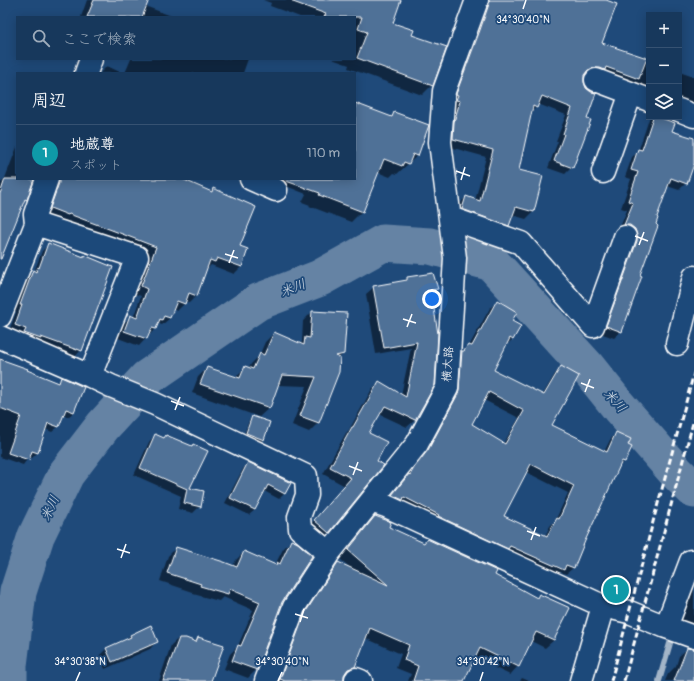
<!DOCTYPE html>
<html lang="ja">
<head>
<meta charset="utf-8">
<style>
	:root { --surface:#17385c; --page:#203f62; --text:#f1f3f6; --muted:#9eacbb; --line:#365272; --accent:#bca0f2 }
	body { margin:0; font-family:Pangolin,"Klee One",sans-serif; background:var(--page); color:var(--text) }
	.controls { position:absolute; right:12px; top:12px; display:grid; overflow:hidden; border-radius:0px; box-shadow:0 2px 10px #0003 }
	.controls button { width:36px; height:36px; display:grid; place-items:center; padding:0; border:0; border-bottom:1px solid var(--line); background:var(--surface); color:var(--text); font:20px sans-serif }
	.you { position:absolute; left:432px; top:299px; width:14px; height:14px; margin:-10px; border:3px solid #fff; border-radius:50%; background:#1a73e8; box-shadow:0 0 0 6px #1a73e833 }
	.badge { display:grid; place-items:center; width:26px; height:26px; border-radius:50%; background:var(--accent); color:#fff; font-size:13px; font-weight:700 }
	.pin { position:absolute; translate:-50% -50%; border:2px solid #fff; box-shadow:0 1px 4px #0006 }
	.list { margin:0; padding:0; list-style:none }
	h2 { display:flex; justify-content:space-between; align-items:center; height:52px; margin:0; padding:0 16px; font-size:17px }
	h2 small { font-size:13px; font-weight:400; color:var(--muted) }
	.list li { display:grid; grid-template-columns:26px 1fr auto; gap:12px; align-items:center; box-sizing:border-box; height:56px; padding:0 16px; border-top:1px solid var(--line) }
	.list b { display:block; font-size:15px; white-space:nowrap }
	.list p { margin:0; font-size:13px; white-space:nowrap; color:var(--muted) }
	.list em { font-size:13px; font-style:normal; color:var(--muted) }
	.icon { flex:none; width:22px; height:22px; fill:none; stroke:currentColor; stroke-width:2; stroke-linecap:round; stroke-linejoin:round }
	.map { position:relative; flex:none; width:694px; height:681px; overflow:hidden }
	.search { position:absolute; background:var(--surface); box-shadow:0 2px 10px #0003; left:16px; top:16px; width:340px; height:44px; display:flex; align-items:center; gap:10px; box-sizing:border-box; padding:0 14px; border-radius:0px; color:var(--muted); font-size:15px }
	.panel { position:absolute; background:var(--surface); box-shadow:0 2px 10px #0003; left:16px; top:72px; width:340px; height:108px; border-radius:0px }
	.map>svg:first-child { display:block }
	.shadow { fill:#0007; fill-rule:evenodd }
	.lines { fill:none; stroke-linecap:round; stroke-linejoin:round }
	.stream { stroke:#a3b5c8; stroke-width:6 }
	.river { stroke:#6583a4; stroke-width:37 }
	.building { fill:#507197; stroke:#fff; fill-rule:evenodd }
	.minor-casing { stroke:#fff; stroke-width:25 }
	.minor { stroke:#1f4a7a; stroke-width:22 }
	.rail { stroke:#fff; stroke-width:3; stroke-dasharray:6 3; stroke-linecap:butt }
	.ticks { fill:none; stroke:#fff; stroke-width:1.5 }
	.labels { text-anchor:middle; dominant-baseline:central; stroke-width:3.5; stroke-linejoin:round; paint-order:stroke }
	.street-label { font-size:12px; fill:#fff; stroke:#1f4a7a }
	.water-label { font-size:13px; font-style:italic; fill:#d8e0e8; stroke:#1f4a7a }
	.ticks-label { font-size:10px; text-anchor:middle; fill:#fff; stroke:#1f4a7a; stroke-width:3.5; stroke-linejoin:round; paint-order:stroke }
</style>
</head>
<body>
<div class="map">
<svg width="694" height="681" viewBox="0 0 694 681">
	<rect width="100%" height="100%" fill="#1f4a7a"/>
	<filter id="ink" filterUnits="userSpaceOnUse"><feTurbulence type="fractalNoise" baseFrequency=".025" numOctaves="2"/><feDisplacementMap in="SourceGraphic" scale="8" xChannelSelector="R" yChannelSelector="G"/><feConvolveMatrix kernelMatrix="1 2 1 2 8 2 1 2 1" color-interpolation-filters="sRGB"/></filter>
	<g filter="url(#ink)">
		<path class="shadow" d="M87 0H148L145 6 174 17H81Z
			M263 0H400L392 23 411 35 432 85 422 95 348 68 349 65 332 59H355V17H300L270 6 271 3Z
			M485 0H603L601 44 649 62V92L597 76 587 74 583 76V83L586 89 595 94 585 119 572 167 565 174 548 168 558 141H556L566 115 538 104 536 107 531 113 517 170 533 212 526 219 512 215 509 225 502 232 455 216 459 204 466 197 475 201 486 157 446 146 450 107Z
			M131 59H248L243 73H125Z
			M107 66 122 73H100Z
			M679 72 694 77V105L679 100Z
			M355 104 390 118 394 113 417 156 397 174 394 173 390 177 377 172 362 211 351 222 309 206 310 205 302 202 306 194 269 179H355Z
			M650 117H668L670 119 669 122 670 132 694 139V164H693L686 183 679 190 667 186 656 218 621 331 614 338 600 333 618 232 627 210 621 208 631 179 625 177 632 157 638 152 649 119Z
			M17 147V179H27L0 260V184L5 178Z
			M68 179H181L210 192 213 189 239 247 247 250 241 267 234 274 211 265 207 269 206 268 196 296 189 303 185 301 184 304 177 311 173 309 170 318 162 325 157 323 155 329 139 346 118 338 123 324 130 317 133 318 141 296 135 294 150 255 44 216 54 188 61 181ZM159 315 167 316V318Z
			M48 245 81 350 75 357 70 355 69 356 9 331 16 312 15 311 27 278 33 272H34L42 251Z
			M407 278 436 288 430 294 415 420 407 427 379 414 368 433 376 461 382 465 328 533 321 540 307 528 345 486 323 474 346 433 349 430 372 389 379 382 401 395 411 348 376 354 366 294 374 287 404 281Z
			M497 302 511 322 519 327 512 340 505 346 493 370 542 396 555 374 561 367 551 425 604 452 610 440 616 433 627 445 624 461 618 468 584 540 573 568 566 574 561 572 556 576 386 502 422 458 452 401 455 359 468 346H469L490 308ZM484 400 519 418 503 444 471 424ZM526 472 568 493 555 521 550 526 545 536 503 517Z
			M312 312 346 314 343 354 339 358 318 423 309 432 292 425 307 386 277 385 269 408 259 417 192 393 198 377 207 368 236 377 245 367 249 368 251 364 259 356 265 342 274 333 300 344 302 342 303 321Z
			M0 358 5 360 4 362 57 383 61 379 74 412 68 417 62 415 58 427 52 432 45 429 37 453 32 458 29 457 23 465 0 457Z
			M252 417 263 439 260 443 243 437 249 421Z
			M155 435 163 439 166 436 189 489 200 506 193 513 178 509 181 496 134 475 149 442Z
			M248 463 290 483 284 494 279 499 264 491 255 510 249 515 225 503 243 469Z
			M376 517 388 528 423 544 427 540 536 598 539 595 554 640 545 648 531 641 518 666 510 675 474 658 463 681H408L411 674 396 668 401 654 365 638 354 666 345 675 343 676V681H275L297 622 330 572 338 563 352 569 340 559 367 525Z
			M291 541 281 602 256 670 248 678 224 669 230 654 238 646 253 610 223 597 219 601 193 594V592L160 581 168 556 176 548 233 566 236 560 244 552 275 565 283 549Z
			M694 588V635L679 628Z
			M130 635 157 641 150 649 105 669 99 656 107 648 126 640Z
			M180 637 194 642 198 638 210 681H159L171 645Z
			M687 649 694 650V681H665L668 674 676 666 679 656Z
			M522 678 529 681H520Z"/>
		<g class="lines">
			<path class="stream" d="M659 681 673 633"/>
			<path class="river" d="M9 681V665L18 592 36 536 66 474 103 426 147 378 258 302 320 278 383 243 430 246 492 263 587 367 619 407 676 472 694 490"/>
		</g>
		<path class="building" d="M94 0H149L142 17H87Z
			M293 0H401L393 23 414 30 412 35 447 47 433 86 357 58 367 32 358 29 362 17H324L326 14 293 2Z
			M489 0H606L617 4 602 43 647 58 639 79 606 67 605 70 600 68H594L588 70 584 75V82L586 88 591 92 596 93 587 119 591 120 573 168 554 161 564 134H563L572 108 542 96 537 108 533 106 519 170 543 176 534 212 516 207 509 226 462 209 466 196 480 201 493 150 453 139 454 122 460 101 456 100 458 95 456 94 480 30 489 4Z
			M355 103 392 117 394 112 429 125 418 156 413 154 409 164 404 162 402 166 384 159 363 212 319 195 320 193 286 181 287 179H355Z
			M653 117H658L675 123 672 131 694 138V164L687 184 671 178 657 217 658 218 656 224 658 226 640 275 642 276 622 332 606 326 637 241V235L635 229 630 225H624L633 203 628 201 638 172 631 170 638 149 642 150Z
			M5 179H34L27 200 25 199 1 259H0V194Z
			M59 179H182L212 192 213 188 256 207 240 246 248 249 242 267 217 258 215 262 210 260 197 296 189 293 185 304 177 301 170 318 164 316 162 320 160 319 156 329 152 328 147 339 124 331 130 315 137 318 147 289 141 286 156 247 117 232 69 214 68 215 50 208 59 183Z
			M48 243 84 257V255L113 267 82 351 77 349V350L41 337V339L24 333 26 329 15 325 22 305H20L33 270 36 272 38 267 39 268Z
			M433 273 438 289 431 290 438 334 435 385 415 420 385 406 369 433 387 442 377 461 384 465 329 533 314 520 351 478 330 467 352 427H353L379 381 406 397 417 342 384 348 373 286 407 280V277Z
			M497 300 517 312 512 321 521 326 513 340 510 338 494 370 544 395 561 366 579 376 552 425 607 452 616 432 631 439 628 445 632 447 625 462 622 461 585 541 574 568 566 565 564 570 510 546 508 549 438 516 439 515 404 497 403 500 392 495 409 474 410 475 414 468 428 450 458 394 459 389 462 351H464L468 345 472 346ZM489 392 524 411 505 444 472 424ZM531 464 574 486 559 519 557 518 547 536 504 516Z
			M312 311 347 313 344 354 336 356 340 358 339 372 319 423 300 416 316 377 282 375 270 408 200 384 207 367 240 378 245 366 253 369 260 353 264 355 274 332 304 345 305 337 310 338Z
			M0 359 28 369 27 370 59 383 61 377 84 387 74 412 66 409 59 427 48 423 38 453 32 451 29 460 8 453 21 416 0 408Z
			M252 416 270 422 264 440 246 433Z
			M155 434 164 438 166 435 192 446 193 444 208 451 190 488 204 491 201 507 184 503 187 489 140 468Z
			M248 462 291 483 285 494 268 485 255 510 230 498Z
			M375 516 391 522 389 527 424 543 427 539 497 571 495 575 537 598 539 594 570 608 554 640 536 632 519 667 480 648 464 681H413L418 666 404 660 409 645 370 628 355 667 348 669 344 675V681H285L280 679 305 613 338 562 388 585 348 550Z
			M291 540 298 543 312 556 282 602 257 670 232 661 238 645 241 646 260 602 230 589 228 594 200 586 201 584 167 573 176 547 224 562 237 567 244 551 276 565 277 562 280 564Z
			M151 625 158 642 112 662 106 648 131 637 130 635Z
			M198 637 224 645 211 681H163L179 638H186L196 642Z
			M687 648 694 649V681H674Z"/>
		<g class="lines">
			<defs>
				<path id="minor" d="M86 73 91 59
					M596 80 649 100
					M679 110 694 116
					M603 172 631 93
					M251 179 276 190
					M450 218 521 243 593 326 625 237
					M36 224 137 257 90 376
					M0 316 36 224 35 214 47 179
					M0 337 90 376 111 386 155 404 306 476 307 495 299 517 300 529 329 553
					M677 344 694 277
					M371 501 386 506 603 606 629 612 666 627 694 637
					M666 627 691 561H694
					M356 679 361 681
					M266 681 294 607 329 553 417 444 447 388 455 258 440 142 444 91 477 0
					M581 681 603 606"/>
			</defs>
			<use href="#minor" class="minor-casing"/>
			<use href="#minor" class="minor"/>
			<path class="rail" d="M611 681 654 518 694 373
				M624 681 694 419"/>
		</g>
	</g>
	<path class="ticks" d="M523 9 526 0M456 171 470 176M461 180 465 167M635 236 648 241M639 245 644 232M225 254 238 258M229 263 234 250M403 319 416 323M407 327 412 314M581 383 594 388M585 392 590 379M171 401 184 406M175 410 180 397M349 466 362 471M353 475 358 462M527 531 540 536M531 540 536 527M117 549 130 553M121 558 126 544M295 614 308 618M300 622 304 609M76 681 80 672M278 681 282 672M480 681 483 672"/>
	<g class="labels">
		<g class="street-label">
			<text transform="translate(448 364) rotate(-86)">横大路</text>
		</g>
		<g class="water-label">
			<text transform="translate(293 288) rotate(-21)">米川</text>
			<text transform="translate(615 401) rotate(48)">米川</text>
			<text transform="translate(50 508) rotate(-65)">米川</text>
		</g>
	</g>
	<g class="ticks-label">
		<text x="523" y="23">34°30'40"N</text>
		<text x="80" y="665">34°30'38"N</text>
		<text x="282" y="665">34°30'40"N</text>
		<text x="483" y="665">34°30'42"N</text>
	</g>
</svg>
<div class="controls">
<button>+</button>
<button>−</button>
<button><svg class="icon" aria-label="layers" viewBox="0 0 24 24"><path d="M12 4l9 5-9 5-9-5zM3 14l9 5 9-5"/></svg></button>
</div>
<div class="you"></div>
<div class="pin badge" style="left:616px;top:590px;background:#0f9aa8">1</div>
<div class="search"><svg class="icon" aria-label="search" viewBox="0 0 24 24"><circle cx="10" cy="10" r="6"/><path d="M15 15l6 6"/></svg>ここで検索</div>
<section class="panel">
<h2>周辺<small></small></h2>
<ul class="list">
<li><span class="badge" style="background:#0f9aa8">1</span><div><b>地蔵尊</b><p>スポット</p></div><em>110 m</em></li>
</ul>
</section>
</div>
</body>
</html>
